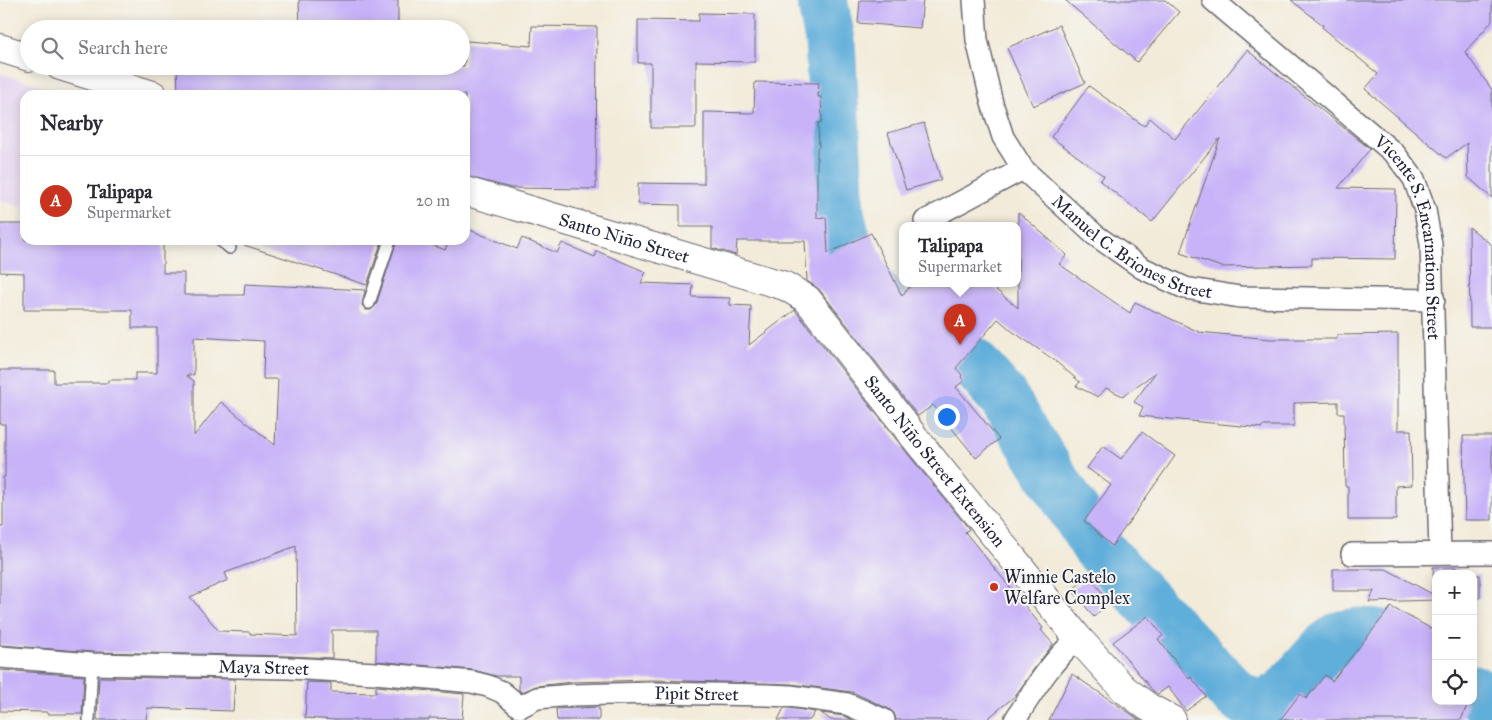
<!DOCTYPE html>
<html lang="en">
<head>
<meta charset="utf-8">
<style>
	:root { --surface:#fff; --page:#f7f7f7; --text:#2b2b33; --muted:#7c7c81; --line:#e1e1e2; --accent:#c8321e }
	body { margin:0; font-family:"IM FELL Great Primer",serif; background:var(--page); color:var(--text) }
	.controls { position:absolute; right:15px; bottom:15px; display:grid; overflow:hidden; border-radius:10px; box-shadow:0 2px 12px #0003 }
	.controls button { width:45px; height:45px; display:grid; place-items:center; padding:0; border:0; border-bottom:1px solid var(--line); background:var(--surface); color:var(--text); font:25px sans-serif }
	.you { position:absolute; left:946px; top:416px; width:18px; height:18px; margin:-12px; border:4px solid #fff; border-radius:50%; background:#1a73e8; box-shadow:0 0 0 8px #1a73e833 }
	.badge { display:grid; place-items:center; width:32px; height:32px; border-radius:50%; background:var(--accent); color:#fff; font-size:16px; font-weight:700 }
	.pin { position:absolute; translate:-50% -41px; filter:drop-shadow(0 1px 2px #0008) }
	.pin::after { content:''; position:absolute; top:26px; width:18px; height:15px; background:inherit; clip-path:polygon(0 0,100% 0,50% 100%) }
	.popup { position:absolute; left:899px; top:222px; width:122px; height:65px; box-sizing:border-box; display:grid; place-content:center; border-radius:10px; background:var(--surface); filter:drop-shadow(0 1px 4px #0005); font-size:16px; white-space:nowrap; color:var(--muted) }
	.popup b { font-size:19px; color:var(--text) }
	.popup::after { content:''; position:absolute; left:50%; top:100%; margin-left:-10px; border:10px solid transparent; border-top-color:var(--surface) }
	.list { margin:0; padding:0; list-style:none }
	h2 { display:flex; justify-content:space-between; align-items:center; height:65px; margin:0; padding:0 20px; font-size:21px }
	h2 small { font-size:16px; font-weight:400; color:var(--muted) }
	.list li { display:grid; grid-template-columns:32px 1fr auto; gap:15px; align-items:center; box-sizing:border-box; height:90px; padding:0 20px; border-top:1px solid var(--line) }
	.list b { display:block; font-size:19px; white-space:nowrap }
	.list p { margin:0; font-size:16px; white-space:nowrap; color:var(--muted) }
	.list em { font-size:16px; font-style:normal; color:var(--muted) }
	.icon { flex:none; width:28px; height:28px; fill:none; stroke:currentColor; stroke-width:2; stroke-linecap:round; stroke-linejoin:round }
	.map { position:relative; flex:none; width:1492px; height:720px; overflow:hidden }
	.search { position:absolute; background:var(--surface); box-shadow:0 2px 12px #0003; left:20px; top:20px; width:450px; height:55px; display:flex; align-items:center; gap:12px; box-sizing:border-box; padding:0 18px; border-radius:28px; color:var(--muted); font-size:19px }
	.panel { position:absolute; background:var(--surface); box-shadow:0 2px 12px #0003; left:20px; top:90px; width:450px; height:155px; border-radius:15px }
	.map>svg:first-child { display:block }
	.built { fill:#e5d3f1 }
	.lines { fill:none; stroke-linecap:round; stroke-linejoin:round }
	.river { stroke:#60aeda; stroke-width:51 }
	.building { fill:#c8b3f8; fill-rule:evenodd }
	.lane-casing { stroke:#6b6872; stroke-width:14 }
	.street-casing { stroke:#6b6872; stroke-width:24 }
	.secondary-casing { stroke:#6b6872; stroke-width:30 }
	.lane { stroke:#fff; stroke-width:11 }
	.street { stroke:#fff; stroke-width:21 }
	.secondary { stroke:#fff; stroke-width:28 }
	.poi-dot { fill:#c8321e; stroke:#f6f6f2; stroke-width:2 }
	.labels { text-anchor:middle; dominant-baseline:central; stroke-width:4; stroke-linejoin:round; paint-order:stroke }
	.street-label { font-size:18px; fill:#22223b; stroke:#f6f6f2 }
	.poi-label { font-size:18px; fill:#22223b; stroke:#f6f6f2; text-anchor:start }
</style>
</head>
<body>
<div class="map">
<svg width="1492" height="720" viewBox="0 0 1492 720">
	<rect width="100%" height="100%" fill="#f6f6f2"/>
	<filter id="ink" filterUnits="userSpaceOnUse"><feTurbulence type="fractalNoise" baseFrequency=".02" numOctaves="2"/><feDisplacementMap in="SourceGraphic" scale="10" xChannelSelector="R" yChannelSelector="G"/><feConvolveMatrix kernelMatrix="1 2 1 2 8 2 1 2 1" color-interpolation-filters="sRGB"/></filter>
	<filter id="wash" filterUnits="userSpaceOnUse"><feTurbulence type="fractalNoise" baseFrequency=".0096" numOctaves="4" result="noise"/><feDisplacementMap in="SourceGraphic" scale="20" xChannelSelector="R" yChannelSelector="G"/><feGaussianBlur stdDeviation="1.12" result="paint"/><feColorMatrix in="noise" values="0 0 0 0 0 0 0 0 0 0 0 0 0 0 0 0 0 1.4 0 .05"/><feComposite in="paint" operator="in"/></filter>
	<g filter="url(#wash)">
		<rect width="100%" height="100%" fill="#f3ebd9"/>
		<path class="built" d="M0 73 59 92 58 95H25V198L22 207 0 200Z"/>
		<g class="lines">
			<path class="river" d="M822 0 830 40 839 212 847 250 866 282 894 319 910 330 930 336 949 345 971 361 1002 396 1096 546 1163 619 1234 693 1250 703 1265 704 1283 695 1325 648 1341 636 1357 633 1378 634 1432 665
				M1473 690 1492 705"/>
		</g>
		<g id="blocks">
			<path class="building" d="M299 0H398V29H298L300 28Z
				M860 0H923L920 28 858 23Z
				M1065 0H1165L1179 12 1137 62Z
				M1291 0H1492V21L1465 52 1492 90V198L1468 177 1467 143 1446 158 1365 89 1378 74 1322 27 1323 25Z
				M699 13 755 14V62L696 61V128H651V63H638V20L699 21Z
				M1059 25 1085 83 1033 106 1007 48Z
				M532 26 597 27 596 189 511 188 465 176V95H178L177 66H464L467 41 531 46Z
				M1247 50 1370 149 1338 188 1396 189 1395 259 1312 258V265L1222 267 1180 253 1220 138 1152 222 1100 181 1104 176 1051 137 1089 86 1144 126 1150 118 1175 139Z
				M755 82 819 83 818 97H821L822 122 818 123 819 147 817 148V218L826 217 828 253 871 233 902 296 912 284H989L1018 308V212L1067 255 1059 264 1130 313 1135 302 1199 332 1270 339H1337V335L1398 334V430H1411L1412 485 1396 486V520H1348V486H1345L1344 413H1338V402L1294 403V426H1262V428L1139 416 1143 407 1134 402 1156 372 1123 396 1106 388 1098 397 1076 386 1080 382 1054 360 1012 331 998 319 956 368 962 375 961 377 964 381 956 387 999 439 976 458 933 405 918 416 819 289 807 281 805 241H737L736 255 712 248V227H680V205L638 204V183L704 184V112L754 113Z
				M924 123 941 180 906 190 888 133Z
				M0 224H25V240H163V273H184V295H244L245 284 365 290 362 305 366 310H371L376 305 397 240H420L445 250 449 240H465V228L517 249 522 238 557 253 562 243 595 257 597 251 646 272 641 283 693 285 692 297 730 298V305L751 306 749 345 795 310 903 448 969 529 965 532 1043 628 1041 630 1053 644 1034 669 1015 696 986 720H896L894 713 889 709 852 692 791 684 653 680 572 682 536 686 522 692 519 690V676H497L473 670 376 661V630H332V658L289 656 93 652 0 645V527H3V477H5V424H0V370H54V383H108V380H135V373H157V328H132V310H24V273L0 272ZM194 337 264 341 263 379H278L275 445 221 402 194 436V381L186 375H194ZM296 546 297 636 250 634V632L219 631 190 597 228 580 225 573Z
				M1469 227 1492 245V327H1470Z
				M245 240H382L367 285 244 245Z
				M1142 432 1175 456 1112 546 1084 521 1111 485 1087 468 1103 446 1121 459Z
				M1463 436H1492V520H1465Z
				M1433 567H1457V574H1436V600L1369 602 1374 591H1333V569H1386L1434 595Z
				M1473 575H1480V598L1473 599Z
				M1089 576 1109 601 1094 617 1072 590Z
				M1391 607 1436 631V701H1464L1468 703 1461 720H1280L1300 694 1306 699 1325 675 1332 681Z
				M1148 616 1163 636 1158 639 1189 679 1191 677 1206 696 1186 711 1168 687 1158 694 1153 691 1113 642Z
				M0 670 84 676 82 714H47V712L0 711Z
				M1072 674 1131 714 1139 720H1049Z
				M99 677 235 679 233 711 147 708 146 720H97Z
				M307 682 331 683V692L376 693V686L464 694 462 719 429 718V720H337L305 718Z
				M599 707V720H557L556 709Z
				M784 708H789L815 712 810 720H778Z
				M821 713 844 716 853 720H831Z"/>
		</g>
	</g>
	<g filter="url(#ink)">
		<use href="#blocks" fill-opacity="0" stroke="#6b6872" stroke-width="1"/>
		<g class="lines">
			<defs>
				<path id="lane" d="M220 240 230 248
					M369 303 390 240
					M89 720 92 664"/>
				<g id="street">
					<path id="s1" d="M974 0 977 40 992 103 1003 137 1023 169 1095 235 1142 268 1185 288 1240 297 1434 300"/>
					<path id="s2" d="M1213 0 1395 154 1414 179 1425 210 1431 244 1440 553"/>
					<path d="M925 221 1023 169"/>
					<path d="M1352 554 1492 553"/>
					<path id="s3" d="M0 657 92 664 289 668 375 673 472 682 488 686 502 692 520 707"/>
					<path id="s4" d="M520 707 537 698 572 695 653 693 767 695 790 696 847 704 884 720"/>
					<path d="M1015 720C1034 690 1051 661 1078 638"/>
				</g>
				<g id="secondary">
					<path d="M0 48 29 57"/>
					<path d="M60 66 153 95"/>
					<path id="s5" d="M465 191 785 286 807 299 915 438 1078 638 1124 689 1148 707 1172 720"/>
				</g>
			</defs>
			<use href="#lane" class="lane-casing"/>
			<use href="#street" class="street-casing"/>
			<use href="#secondary" class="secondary-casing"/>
			<use href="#lane" class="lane"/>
			<use href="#street" class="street"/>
			<use href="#secondary" class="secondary"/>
		</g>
	</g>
	<circle class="poi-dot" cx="994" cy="587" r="5"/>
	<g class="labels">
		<g class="street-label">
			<text stroke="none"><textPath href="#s5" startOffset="166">Santo Niño Street</textPath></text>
			<text stroke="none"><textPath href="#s2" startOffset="324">Vicente S. Encarnation Street</textPath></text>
			<text stroke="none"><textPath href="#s1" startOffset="315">Manuel C. Briones Street</textPath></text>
			<text stroke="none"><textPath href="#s5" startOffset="566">Santo Niño Street Extension</textPath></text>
			<text stroke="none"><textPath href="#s3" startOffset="264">Maya Street</textPath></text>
			<text stroke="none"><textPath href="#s4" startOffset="179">Pipit Street</textPath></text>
		</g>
		<g class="poi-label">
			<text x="1004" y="577">Winnie Castelo<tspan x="1004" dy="21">Welfare Complex</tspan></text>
		</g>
	</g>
</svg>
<div class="controls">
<button>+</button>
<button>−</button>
<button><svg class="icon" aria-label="locate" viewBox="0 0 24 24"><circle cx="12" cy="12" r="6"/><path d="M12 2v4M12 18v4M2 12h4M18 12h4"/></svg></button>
</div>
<div class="you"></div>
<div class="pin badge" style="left:960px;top:345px">A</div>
<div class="popup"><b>Talipapa</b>Supermarket</div>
<div class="search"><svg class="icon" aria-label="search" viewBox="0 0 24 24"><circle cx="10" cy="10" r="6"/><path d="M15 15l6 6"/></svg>Search here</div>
<section class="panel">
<h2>Nearby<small></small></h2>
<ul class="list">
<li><span class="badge">A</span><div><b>Talipapa</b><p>Supermarket</p></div><em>20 m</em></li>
</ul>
</section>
</div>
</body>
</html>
